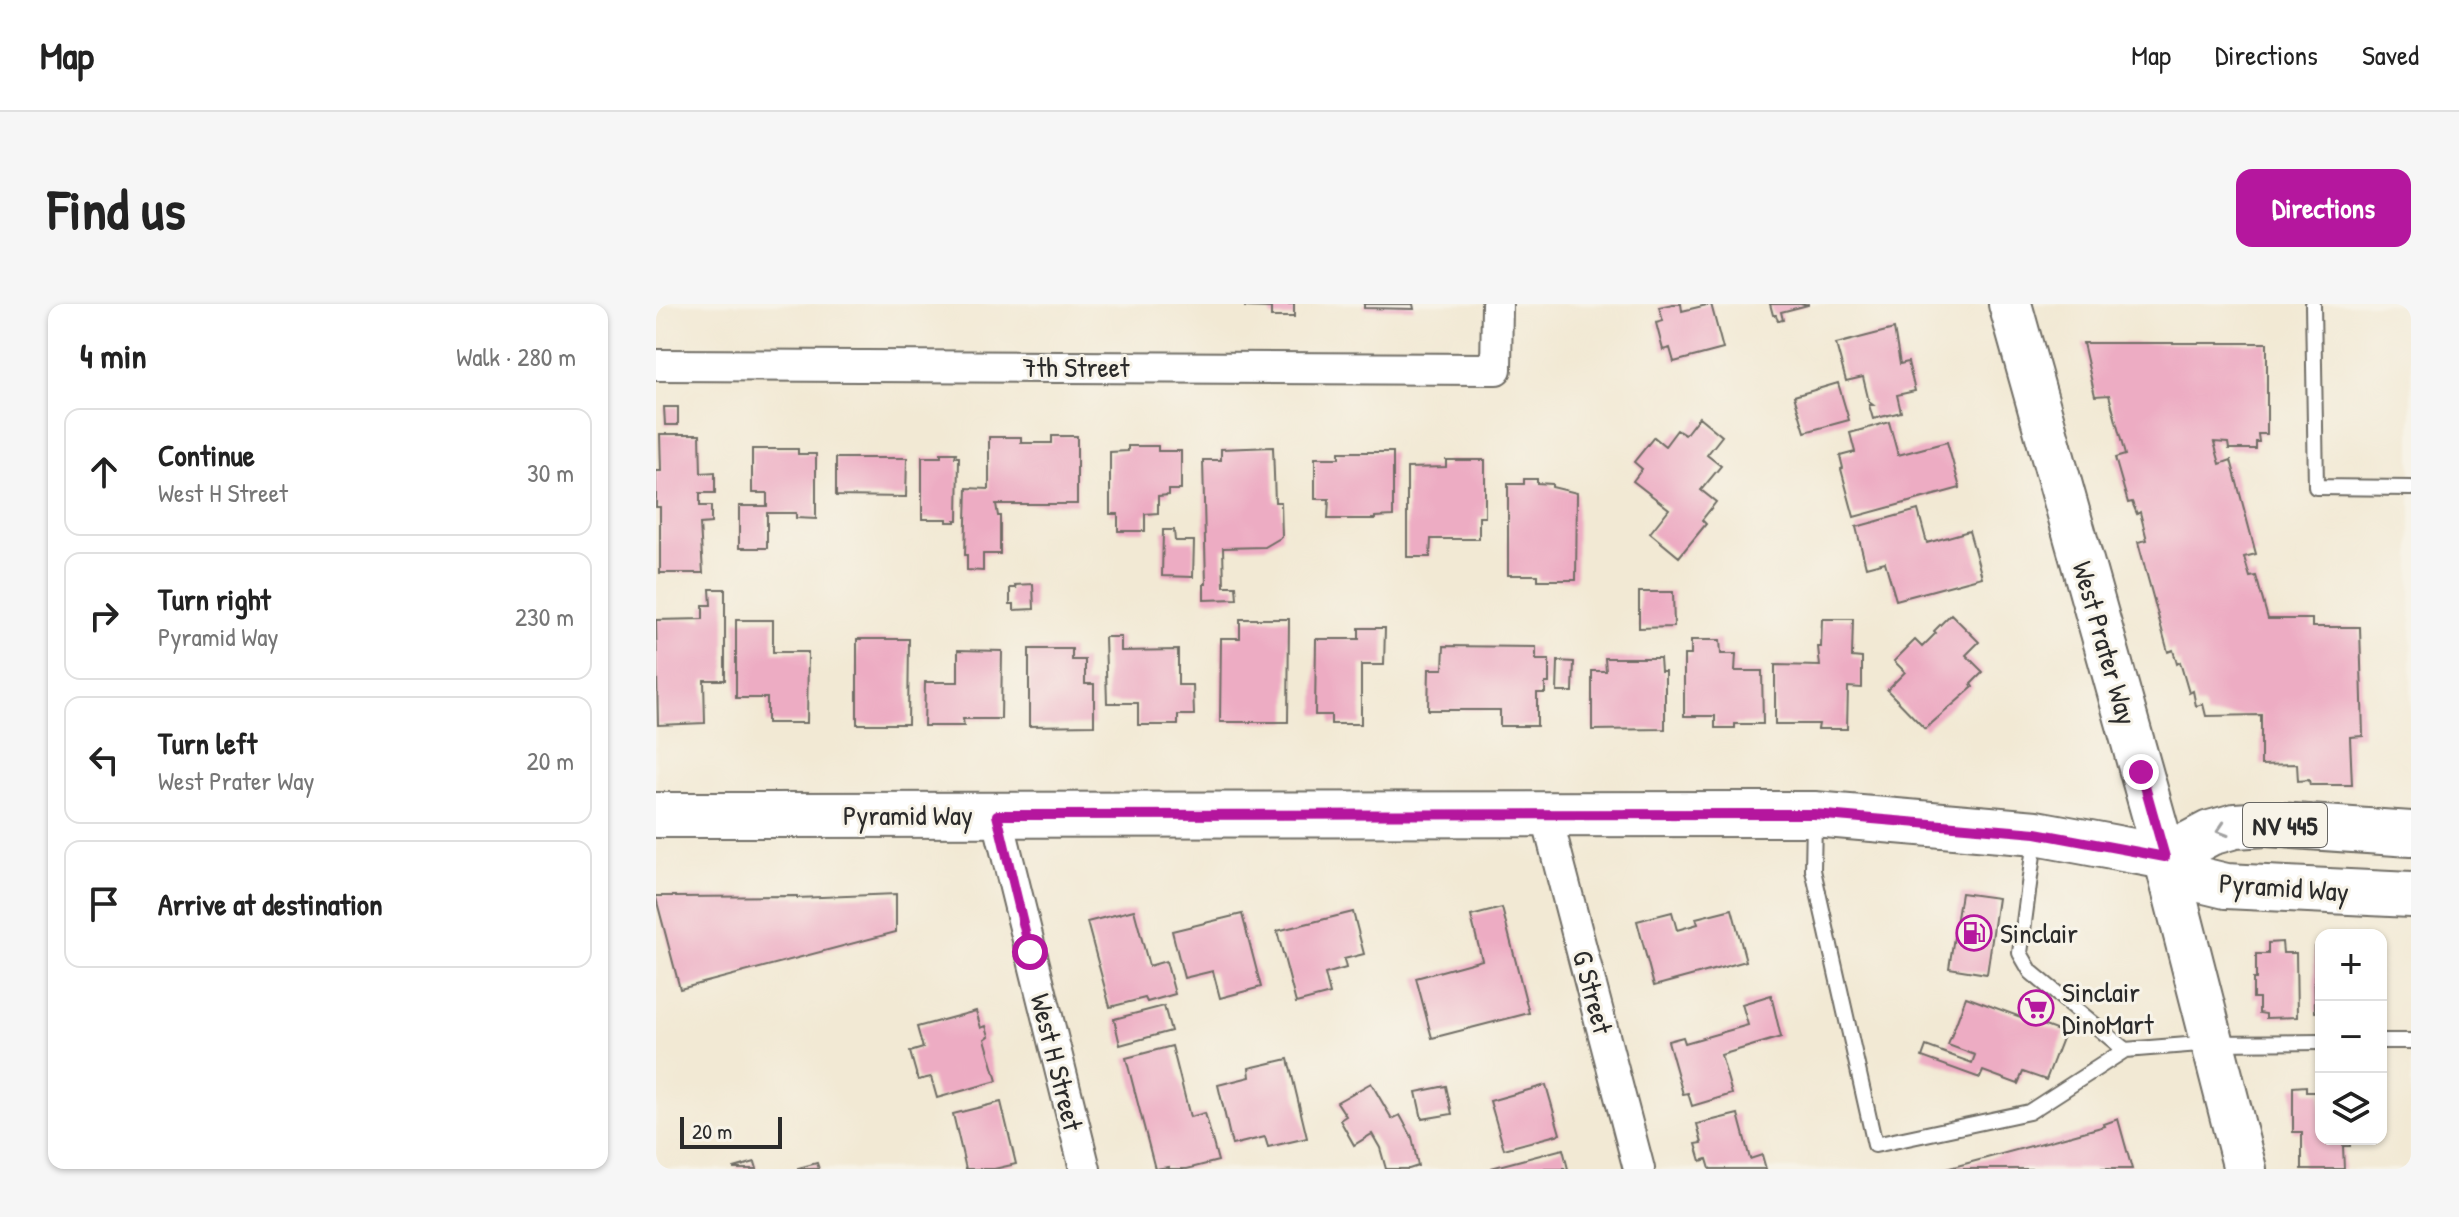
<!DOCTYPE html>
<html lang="en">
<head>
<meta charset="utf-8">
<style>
	:root { --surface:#fff; --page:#f6f6f6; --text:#222; --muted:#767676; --line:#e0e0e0; --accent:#b5179e }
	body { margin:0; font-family:"Patrick Hand",sans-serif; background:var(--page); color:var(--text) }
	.controls { position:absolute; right:24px; bottom:24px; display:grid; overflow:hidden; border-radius:16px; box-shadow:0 2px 6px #0004 }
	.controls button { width:72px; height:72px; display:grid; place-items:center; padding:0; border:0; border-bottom:2px solid var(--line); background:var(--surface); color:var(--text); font:40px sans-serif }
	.scale { position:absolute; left:24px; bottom:20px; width:102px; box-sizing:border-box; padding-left:8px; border:4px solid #2b2b2b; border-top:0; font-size:22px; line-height:28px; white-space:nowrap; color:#2b2b2b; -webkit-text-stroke:6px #f7f3e8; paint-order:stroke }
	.stop { position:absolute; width:24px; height:24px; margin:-18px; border:6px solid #b5179e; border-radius:50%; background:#fff }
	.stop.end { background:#b5179e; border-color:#fff; box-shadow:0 2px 8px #0008 }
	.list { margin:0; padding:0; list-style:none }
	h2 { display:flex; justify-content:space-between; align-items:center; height:104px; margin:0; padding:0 32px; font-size:34px }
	h2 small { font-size:26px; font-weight:400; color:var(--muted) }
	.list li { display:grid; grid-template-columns:52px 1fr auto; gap:24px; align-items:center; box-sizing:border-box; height:128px; margin:0 16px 16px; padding:0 16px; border:2px solid var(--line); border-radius:16px }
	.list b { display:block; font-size:30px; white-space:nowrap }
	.list p { margin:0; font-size:26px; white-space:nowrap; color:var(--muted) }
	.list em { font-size:26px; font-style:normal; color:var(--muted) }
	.icon { flex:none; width:44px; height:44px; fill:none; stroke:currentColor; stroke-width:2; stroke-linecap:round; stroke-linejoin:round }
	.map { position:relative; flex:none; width:1755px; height:865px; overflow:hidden; border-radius:16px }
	header { display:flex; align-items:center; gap:48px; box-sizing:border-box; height:112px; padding:0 40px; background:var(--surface); border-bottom:2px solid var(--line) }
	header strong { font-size:38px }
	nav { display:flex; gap:44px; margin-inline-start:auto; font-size:28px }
	.intro { display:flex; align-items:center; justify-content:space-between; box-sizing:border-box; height:192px; padding:0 48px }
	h1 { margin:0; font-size:56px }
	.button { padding:20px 36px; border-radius:16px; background:var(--accent); color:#fff; font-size:28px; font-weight:700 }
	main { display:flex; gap:48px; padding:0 48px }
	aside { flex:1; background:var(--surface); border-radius:16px; box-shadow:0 2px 6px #0004 }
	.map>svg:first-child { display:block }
	.building { fill:#edacc3 }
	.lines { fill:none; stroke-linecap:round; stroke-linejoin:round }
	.lane-casing { stroke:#716e66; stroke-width:18 }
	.street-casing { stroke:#716e66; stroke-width:34 }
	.secondary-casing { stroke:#716e66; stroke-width:46 }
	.primary-casing { stroke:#716e66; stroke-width:48 }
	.lane { stroke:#fff; stroke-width:14 }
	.street { stroke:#fff; stroke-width:30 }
	.secondary { stroke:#fff; stroke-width:42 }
	.primary { stroke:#fff; stroke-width:44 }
	.oneway { stroke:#a0a0a0 }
	.route { stroke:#b5179e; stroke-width:10 }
	.labels { text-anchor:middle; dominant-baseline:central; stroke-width:6; stroke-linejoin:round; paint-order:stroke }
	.shield { fill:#f7f3e8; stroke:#686764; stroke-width:2 }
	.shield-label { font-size:26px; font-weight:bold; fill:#2b2b2b }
	.street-label { font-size:28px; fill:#2b2b2b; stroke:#f7f3e8 }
	.poi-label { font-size:28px; fill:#2b2b2b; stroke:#f7f3e8; text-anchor:start }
</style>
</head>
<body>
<header>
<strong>Map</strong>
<nav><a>Map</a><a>Directions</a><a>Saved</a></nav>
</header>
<div class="intro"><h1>Find us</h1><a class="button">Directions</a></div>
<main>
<aside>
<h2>4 min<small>Walk · 280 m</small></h2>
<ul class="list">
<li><svg class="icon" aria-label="ahead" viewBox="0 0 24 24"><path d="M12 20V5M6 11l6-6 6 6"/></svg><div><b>Continue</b><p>West H Street</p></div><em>30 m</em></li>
<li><svg class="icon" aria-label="right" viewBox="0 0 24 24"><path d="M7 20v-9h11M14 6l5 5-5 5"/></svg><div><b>Turn right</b><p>Pyramid Way</p></div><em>230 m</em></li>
<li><svg class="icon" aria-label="left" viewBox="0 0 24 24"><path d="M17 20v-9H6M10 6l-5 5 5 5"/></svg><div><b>Turn left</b><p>West Prater Way</p></div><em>20 m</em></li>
<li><svg class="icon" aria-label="arrive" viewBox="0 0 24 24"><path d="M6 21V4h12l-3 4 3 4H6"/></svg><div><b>Arrive at destination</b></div></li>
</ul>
</aside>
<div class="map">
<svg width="1755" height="865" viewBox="0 0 1755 865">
	<rect width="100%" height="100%" fill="#f7f3e8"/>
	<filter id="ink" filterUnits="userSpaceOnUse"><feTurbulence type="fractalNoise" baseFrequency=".0125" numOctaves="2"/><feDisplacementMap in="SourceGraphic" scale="16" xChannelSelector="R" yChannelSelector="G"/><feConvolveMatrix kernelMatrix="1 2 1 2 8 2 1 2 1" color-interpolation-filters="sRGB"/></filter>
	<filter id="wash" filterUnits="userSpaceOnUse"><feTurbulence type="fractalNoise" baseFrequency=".006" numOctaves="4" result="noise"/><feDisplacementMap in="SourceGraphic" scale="32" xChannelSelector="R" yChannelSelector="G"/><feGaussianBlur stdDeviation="1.8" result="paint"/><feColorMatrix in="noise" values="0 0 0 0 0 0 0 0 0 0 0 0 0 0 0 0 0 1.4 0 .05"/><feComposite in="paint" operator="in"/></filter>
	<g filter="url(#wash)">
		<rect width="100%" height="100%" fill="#f2e9d4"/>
		<g id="blocks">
			<path class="building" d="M589 0H638V13H615V4L589 3Z
				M708 0H757L758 5 708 4Z
				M1017 0H1025L1026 7 1055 0 1067 45 1018 58 1014 44 1007 46 1000 19 1007 17 1003 3Z
				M1114 0H1152V1L1125 8 1127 16 1122 17 1120 11H1117Z
				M1238 25 1244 60 1252 58 1259 87 1241 91 1245 108 1217 115 1213 101H1217L1213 98 1207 73 1190 77 1180 40Z
				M1427 39H1611V130H1602L1603 138H1600V145H1573L1572 139 1558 138 1564 160 1575 156 1600 250 1588 253 1594 273 1600 272 1612 315H1656V323H1704L1707 432 1694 433 1696 481H1654L1653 476 1642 477 1641 460 1605 461V411L1550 412 1547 400 1540 402 1537 387 1533 389 1524 358 1521 360 1517 346 1512 348 1482 238 1491 236 1484 208 1481 210 1476 198 1472 199 1459 154 1469 151 1453 91 1439 92Z
				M1182 79 1193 116 1149 128 1138 92Z
				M8 103H22V121H9Z
				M1043 113 1066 132 1051 151 1065 162 1045 186 1060 198 1046 216 1050 220 1023 253 994 229 1013 205 977 177 986 165 978 158 998 133 1009 142 1021 126 1029 131Z
				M1233 118 1242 151 1291 138 1304 184 1198 213 1185 165 1187 164 1184 152 1199 148 1194 129Z
				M4 130H44L45 169 59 168V189H44V202H55V219L44 220 47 269H4V203H0V167H5Z
				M396 132H421V200H340L342 212H344V250H327V267L311 266V251H309L311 184 333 185V133H365V139H396Z
				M472 142H502V147H525V186H513V191L502 192V209L489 210V227H462V210H454V148L472 147Z
				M617 143 619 198H625L626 233 609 243 567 244 568 282H580L581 295 548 296V280H550L547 156H565V145Z
				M96 145H142V150H160V215L140 214V209H111V244H83V202H111V189H96Z
				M683 148H737V212L719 213V215H672L673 195H659V154H683Z
				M285 149H300L299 153H303L302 216H299V218H291V215H266V153H285Z
				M180 154H251L250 193 180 192Z
				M790 156H829V213H823V235H775L774 253H751V164L790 163Z
				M868 175H881V179L896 180V183L921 189 920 276H882V271H852V180H868Z
				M1262 206 1271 239 1313 227 1326 273 1240 296 1229 258 1210 263 1200 223Z
				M507 226H518L519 237H538L537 273 506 272Z
				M377 280 378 305 358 306V300H354V284H360L359 281Z
				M54 285H69V376H48L49 419 2 421 0 316 47 315V301H55Z
				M983 288H1017L1018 323 983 324Z
				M1295 310 1323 338 1310 351 1327 368 1315 380 1317 383 1269 425 1231 386 1249 368 1238 357 1259 336 1266 343 1280 329 1278 327Z
				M584 315H633L632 418H564L565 334H584Z
				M1166 315H1197L1196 353 1206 354V384L1192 383 1191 425H1162L1163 420H1119V361L1164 362 1162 343H1165Z
				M80 316H117V348H152L151 419H111V394H80Z
				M703 324H729L728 361H705V420H675V411H659L660 335H703Z
				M449 333H465V347L522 346V381H537L538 411H522V421H482V399H451Z
				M201 335H253L252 420H201Z
				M1035 336H1064L1065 350H1080L1079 367H1106L1107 420H1079V424H1059V412H1028V351H1035Z
				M788 342 880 343V356H893V379H889V389H881V422H844V406H772L773 365H787Z
				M373 345H416V356H429V380H438V421L373 422Z
				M302 346 346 347 345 415H307L308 422H268L269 378H302Z
				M949 354H1004L1005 367H1009V425L936 426V367H950Z
				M902 357 918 358 917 388H901Z
				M1305 589 1342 594 1331 670 1293 664Z
				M240 590V628L24 685 0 594V592H20V593L141 592V594Z
				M846 604 873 709 776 734 760 674 826 656 815 612Z
				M1076 605 1090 657 998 682 981 617 1016 608 1021 626 1042 620 1040 614Z
				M478 606 493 662 510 657 519 690 491 698 489 694 454 703 431 618Z
				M697 608 708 650 688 655 690 664 669 670 674 690 640 699 621 627Z
				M586 610 605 683 564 694 557 667 528 674 516 627Z
				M1626 638 1627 649H1640L1641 713 1610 714V710L1603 709V694H1597V675H1600V650H1612V639Z
				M1658 643H1665V708H1659Z
				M1115 691 1125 733 1065 751 1076 790 1036 802 1032 789 1027 790 1012 737 1027 733 1029 739 1092 721 1086 700Z
				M1310 693 1408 729 1390 776 1367 768 1362 780 1327 767 1324 774 1266 753 1270 742 1316 759 1319 751 1292 741Z
				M508 702 515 727 464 741 458 715Z
				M320 707 325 724 330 722 333 732 329 735 341 777 281 794 275 773 262 776 254 748 267 744 261 723Z
				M516 742 534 813 549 809 562 857 531 865H513V863L499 865 470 754Z
				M632 755 651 834 612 843 609 833 576 841 562 781 594 773 593 764Z
				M715 779 736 815 744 811 756 833 762 862 753 865H730L724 844 716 830 698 841 684 816 690 812 681 798Z
				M890 781 904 830 848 845 834 797Z
				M790 782 796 810 766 815 760 788Z
				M1650 782V788H1665V835H1694V842H1687L1688 865H1646V828H1637V783Z
				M345 798 360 860 338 865H310L297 810Z
				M1082 810 1094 855 1106 851 1110 865H1054L1051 855 1045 857 1040 840 1046 839 1041 820Z
				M1462 815 1476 865H1290L1449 822 1448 820Z
				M907 845 912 865H835V864Z
				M99 858 101 865H78V864Z
				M161 859 163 865H142V864Z"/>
		</g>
	</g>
	<g filter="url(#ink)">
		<use href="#blocks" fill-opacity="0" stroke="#716e66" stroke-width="2"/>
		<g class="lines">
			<defs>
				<path id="lane" d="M1657 0 1660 183 1755 184
					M1158 516 1157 566 1219 841 1373 808 1469 746 1556 739 1665 738
					M1379 535 1364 649 1375 668 1469 746
					M1725 737H1755"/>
				<path id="street" d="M0 61 840 65 841 0
					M890 510 983 865
					M341 511 429 865"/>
				<path id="secondary" d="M1354 0 1509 553 1589 865"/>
				<path id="primary" d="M0 511 1158 510 1380 529 1429 538 1509 553 1545 576 1570 582 1755 591
					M1509 553 1554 529 1579 522 1609 520 1755 530"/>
			</defs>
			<use href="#lane" class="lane-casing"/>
			<use href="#street" class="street-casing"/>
			<use href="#secondary" class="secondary-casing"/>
			<use href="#primary" class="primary-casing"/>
			<use href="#lane" class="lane"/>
			<use href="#street" class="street"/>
			<use href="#secondary" class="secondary"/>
			<use href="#primary" class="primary"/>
		</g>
		<defs><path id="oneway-chevron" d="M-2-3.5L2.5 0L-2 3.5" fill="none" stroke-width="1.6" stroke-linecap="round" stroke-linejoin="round" transform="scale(2)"/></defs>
		<use class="oneway" href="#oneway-chevron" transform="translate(1566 526) rotate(162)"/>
	</g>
	<g class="lines" filter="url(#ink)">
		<path class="route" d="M374 648 341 511 1158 510 1380 529 1509 553 1485 468"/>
	</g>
	<defs>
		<symbol id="fuel-ring" viewBox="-11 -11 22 22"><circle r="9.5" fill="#f7f3e8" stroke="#b5179e" stroke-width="1.5"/><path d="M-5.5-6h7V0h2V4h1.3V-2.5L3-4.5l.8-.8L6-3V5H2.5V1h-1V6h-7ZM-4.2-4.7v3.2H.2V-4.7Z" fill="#b5179e"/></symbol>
		<symbol id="supermarket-ring" viewBox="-11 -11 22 22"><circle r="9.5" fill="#f7f3e8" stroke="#b5179e" stroke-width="1.5"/><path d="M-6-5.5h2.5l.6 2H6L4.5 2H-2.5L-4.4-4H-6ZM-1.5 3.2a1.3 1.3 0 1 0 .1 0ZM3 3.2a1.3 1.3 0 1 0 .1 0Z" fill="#b5179e"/></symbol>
	</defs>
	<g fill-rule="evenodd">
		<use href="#fuel-ring" x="1298" y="609" width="40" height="40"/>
		<use href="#supermarket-ring" x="1360" y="684" width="40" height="40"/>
	</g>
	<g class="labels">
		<rect class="shield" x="1587" y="499" width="84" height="44" rx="6"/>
		<g class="shield-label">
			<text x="1629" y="521">NV 445</text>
		</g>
		<g class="street-label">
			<text x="420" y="63">7th Street</text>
			<text transform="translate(1449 339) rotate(74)">West Prater Way</text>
			<text x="252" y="511">Pyramid Way</text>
			<text transform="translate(1628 583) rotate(4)">Pyramid Way</text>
			<text transform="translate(937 688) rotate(75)">G Street</text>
			<text transform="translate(401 758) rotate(76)">West H Street</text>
		</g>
		<g class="poi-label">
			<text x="1344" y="629">Sinclair</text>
			<text x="1406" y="688">Sinclair<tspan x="1406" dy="32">DinoMart</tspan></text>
		</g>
	</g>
</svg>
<div class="controls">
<button>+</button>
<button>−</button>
<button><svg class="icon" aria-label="layers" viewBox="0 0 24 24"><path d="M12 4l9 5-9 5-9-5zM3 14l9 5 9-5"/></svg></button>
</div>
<div class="scale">20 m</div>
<div class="stop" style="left:374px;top:648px"></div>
<div class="stop end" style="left:1485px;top:468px"></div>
</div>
</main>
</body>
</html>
